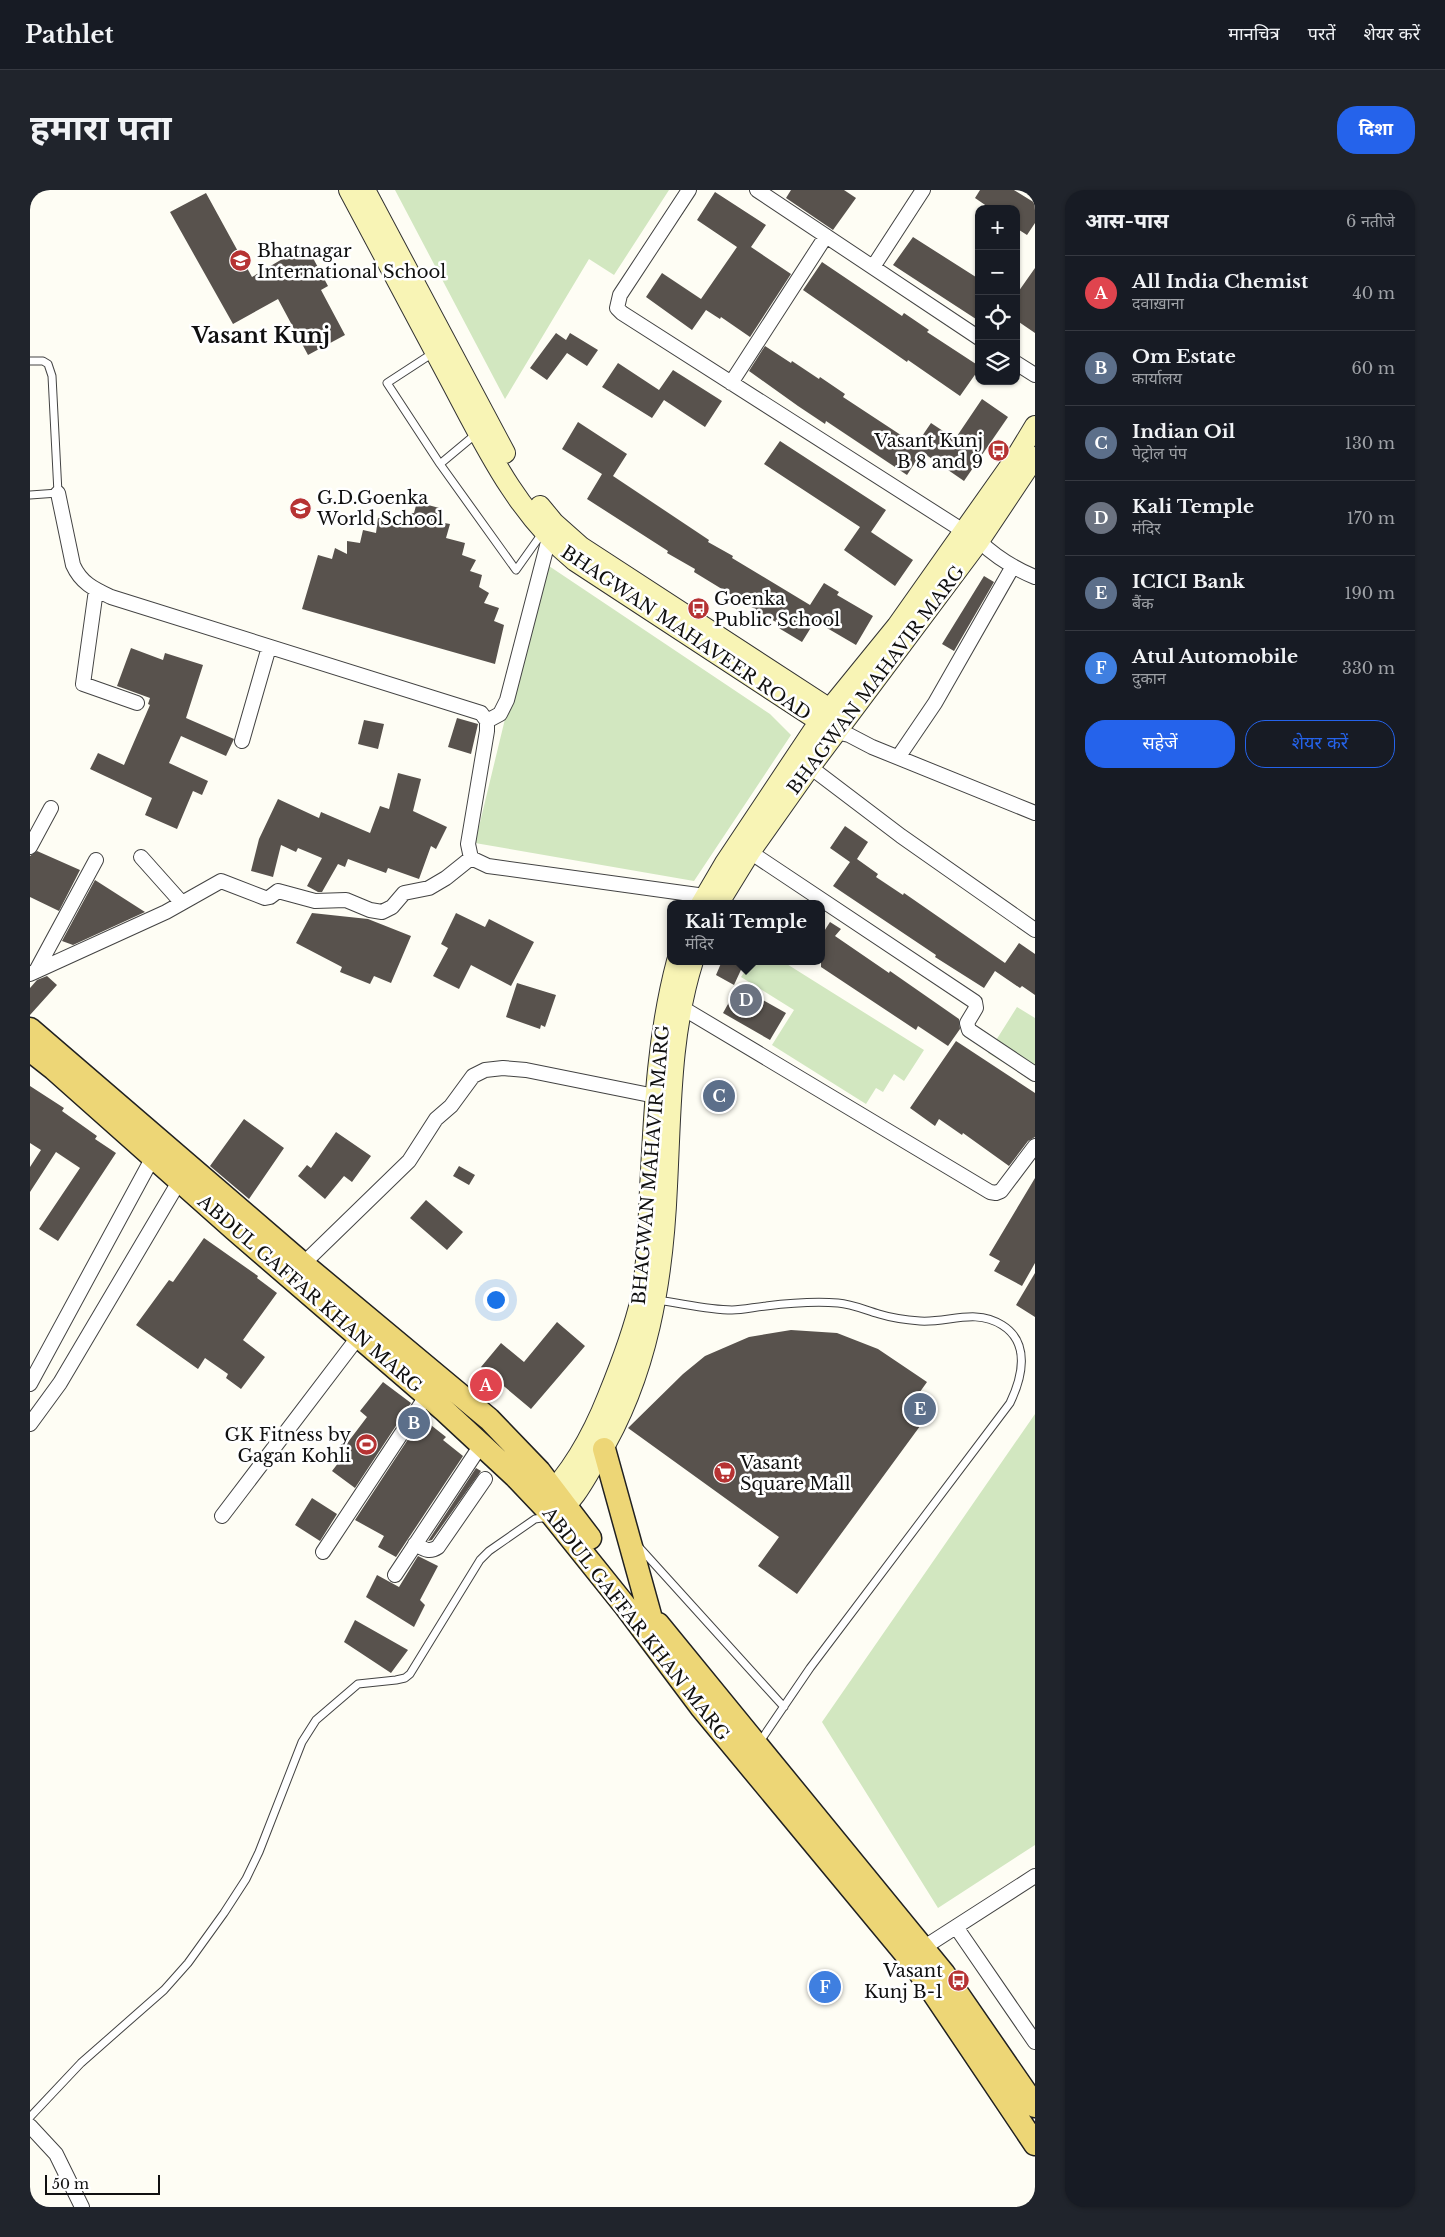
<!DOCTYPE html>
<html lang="hi">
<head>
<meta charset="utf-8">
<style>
	:root { --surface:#171b24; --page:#20242c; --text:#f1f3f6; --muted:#9ea1a6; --line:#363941; --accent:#2563eb }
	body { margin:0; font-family:"Libre Baskerville","Noto Sans Devanagari",serif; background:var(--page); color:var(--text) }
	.controls { position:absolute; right:15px; top:15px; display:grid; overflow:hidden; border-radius:10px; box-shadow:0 1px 4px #0004 }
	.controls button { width:45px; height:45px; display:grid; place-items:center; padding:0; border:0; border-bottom:1px solid var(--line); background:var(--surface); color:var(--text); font:25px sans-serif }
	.scale { position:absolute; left:15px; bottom:12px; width:115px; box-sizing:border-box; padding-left:5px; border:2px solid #101010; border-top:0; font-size:14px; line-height:18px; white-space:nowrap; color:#101010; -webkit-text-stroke:4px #fff; paint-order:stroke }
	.you { position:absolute; left:465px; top:1109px; width:18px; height:18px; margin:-12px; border:4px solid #fff; border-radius:50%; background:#1a73e8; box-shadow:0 0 0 8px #1a73e833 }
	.badge { display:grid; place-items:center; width:32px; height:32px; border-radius:50%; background:var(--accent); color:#fff; font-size:16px; font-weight:700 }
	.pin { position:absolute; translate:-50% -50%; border:2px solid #fff; box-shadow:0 1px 5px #0006 }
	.popup { position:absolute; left:637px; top:710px; width:158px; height:65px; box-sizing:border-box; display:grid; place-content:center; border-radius:10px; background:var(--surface); filter:drop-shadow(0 1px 4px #0005); font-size:16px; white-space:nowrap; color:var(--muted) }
	.popup b { font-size:19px; color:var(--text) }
	.popup::after { content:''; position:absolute; left:50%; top:100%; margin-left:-10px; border:10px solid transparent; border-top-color:var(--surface) }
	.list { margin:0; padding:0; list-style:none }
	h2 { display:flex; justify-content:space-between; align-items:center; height:65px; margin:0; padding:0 20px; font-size:21px }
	h2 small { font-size:16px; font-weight:400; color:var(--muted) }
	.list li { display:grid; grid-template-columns:32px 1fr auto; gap:15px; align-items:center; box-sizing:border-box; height:75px; padding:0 20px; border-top:1px solid var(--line) }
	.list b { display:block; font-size:19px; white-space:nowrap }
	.list p { margin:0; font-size:16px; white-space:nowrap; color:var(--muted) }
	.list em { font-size:16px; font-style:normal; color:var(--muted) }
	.actions { display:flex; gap:10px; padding:15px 20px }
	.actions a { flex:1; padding:11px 0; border:1px solid var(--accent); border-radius:20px; text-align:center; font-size:18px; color:var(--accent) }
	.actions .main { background:var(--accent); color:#fff }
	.icon { flex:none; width:28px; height:28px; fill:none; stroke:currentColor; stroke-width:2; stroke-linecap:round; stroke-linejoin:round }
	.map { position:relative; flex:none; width:1005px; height:2017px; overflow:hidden; border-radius:20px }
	header { display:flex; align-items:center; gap:30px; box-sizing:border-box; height:70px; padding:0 25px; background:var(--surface); border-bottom:1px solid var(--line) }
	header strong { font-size:24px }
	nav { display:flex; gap:28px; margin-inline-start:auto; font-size:18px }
	.intro { display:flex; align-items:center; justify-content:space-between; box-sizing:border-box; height:120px; padding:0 30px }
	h1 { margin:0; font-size:35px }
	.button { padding:12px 22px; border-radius:20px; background:var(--accent); color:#fff; font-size:18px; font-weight:700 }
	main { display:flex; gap:30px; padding:0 30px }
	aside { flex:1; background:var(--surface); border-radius:20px; box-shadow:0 1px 4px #0004 }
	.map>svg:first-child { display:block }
	.green { fill:#d2e7c0 }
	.building { fill:#58524d }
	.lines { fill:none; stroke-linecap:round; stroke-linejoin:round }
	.lane-casing { stroke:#434343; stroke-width:9 }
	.street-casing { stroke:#434343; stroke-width:16 }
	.secondary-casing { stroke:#323232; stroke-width:22 }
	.primary-casing { stroke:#212121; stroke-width:25 }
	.lane { stroke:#fff; stroke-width:7 }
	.street { stroke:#fff; stroke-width:14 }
	.secondary { stroke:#f8f4b5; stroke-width:20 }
	.primary { stroke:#edd676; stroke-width:22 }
	.labels { text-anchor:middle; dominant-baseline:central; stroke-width:5; stroke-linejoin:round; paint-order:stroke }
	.poi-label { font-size:18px; fill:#101010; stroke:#fff; text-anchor:start }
	.street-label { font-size:18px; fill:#101010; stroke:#fff }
	.district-label { font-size:22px; font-weight:bold; fill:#101010; stroke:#fff }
</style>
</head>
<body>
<header>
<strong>Pathlet</strong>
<nav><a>मानचित्र</a><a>परतें</a><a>शेयर करें</a></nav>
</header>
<div class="intro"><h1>हमारा पता</h1><a class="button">दिशा</a></div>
<main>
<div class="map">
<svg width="1005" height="2017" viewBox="0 0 1005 2017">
	<rect width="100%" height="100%" fill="#fefdf4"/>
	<path class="green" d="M365 0H639L584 85 559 69 475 209Z
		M513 372 740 524 761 545 664 691 445 653Z
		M722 771H752L894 860 874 891 864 884 853 902 846 898 836 914 742 855 764 820 711 787Z
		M987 817 1005 828V892L958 863Z
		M1005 1224V1655L908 1718 792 1532Z"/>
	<path class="building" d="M761 0H814L826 8 803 40 756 8Z
		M950 0H984L1005 13V33L997 45 986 38V19H961L945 8Z
		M685 2 736 35 721 57 761 84 720 147 691 127 690 129 676 120 662 140 616 107 632 83 671 109 707 57 667 30Z
		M176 3 222 87 276 55 298 96 291 100 315 145 278 165 248 109 203 134 140 22Z
		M883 47 949 89V131L863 75Z
		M792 72 872 126 874 123 899 140 897 142 949 176V179L930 206 878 170 877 172 773 100Z
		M1005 78V143L986 130V105Z
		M526 143 536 150 540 143 568 160 557 176 537 163 517 190 500 178Z
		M735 156 761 173 762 171 789 189 790 187 815 204 813 207 886 255 901 233 925 249 952 209 978 227 934 291 892 262 877 285 796 231 795 234 768 216 719 181Z
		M588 173 629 200 643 180 692 211 675 237 634 210 622 228 572 197Z
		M548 232 597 264 583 286 679 350 678 352 703 366 702 368 780 415 794 393 809 402 807 405 843 426 826 455 785 431 772 452 747 437 749 434 664 382 665 379 637 363 638 361 557 309 572 284 532 259Z
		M750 251 856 320 841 342 883 370 865 396 814 360 830 337 734 274Z
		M387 312 413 319 409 332 420 334 416 348 435 353 432 365 446 370 440 381 452 385 449 397 459 403 454 413 469 418 464 431 474 435 465 474 272 419 288 365 302 369 305 358 317 364V351L330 353 333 340 346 343 348 328 372 335 376 323H384Z
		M954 386 964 392 924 461 912 454Z
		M101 458 133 470 135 463 173 475 156 528 204 549 196 566 151 546 139 573 178 591 172 605 163 601 147 639 115 625 122 608 60 579 68 563 94 575 120 515 118 514 120 508 87 496Z
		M427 528 448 534 441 564 418 557Z
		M334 530 354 534 348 559 328 554Z
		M368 583 391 589 383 621 417 637 406 659 401 656 389 689 358 678 356 683 318 669 315 677 308 674 292 702H288L277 696 292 668 268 658 266 662 251 655 243 687 221 681 229 649 248 609 289 628 291 622 340 643 350 616 359 619Z
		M815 636 838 652 827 669 848 684 846 687 873 705 874 703 975 773 989 753 1005 764V805L992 796 990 798 965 781 954 798 905 767 906 765 803 696 820 672 800 658Z
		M7 661 50 680 29 721 0 707V666Z
		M65 690 115 722 43 755 32 751Z
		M282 723 338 729 381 746 361 793 344 786 340 794 310 782 312 777 266 753Z
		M426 723 455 737 459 729 504 752 481 796 441 775 429 799 403 786 418 758 411 754Z
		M800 732 811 739 805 746 859 783 860 781 929 829 930 839 918 856 888 836 886 840 791 777V746Z
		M692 771H715L704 795 686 785Z
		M17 786 27 795 0 825V798L7 790Z
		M487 793 526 805 515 837 511 835 510 839 476 827Z
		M708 796 756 823 740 850 693 823Z
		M926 851 1005 903V947L998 951 979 976 933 943 932 945 909 929 905 936 880 918Z
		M0 896 34 918 32 921 67 946 65 949 86 963 28 1051 9 1039 50 978 26 962 0 1002V977L11 960 0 953Z
		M214 929 254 958 219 1009 180 976Z
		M306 942 341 966 322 992 314 986 295 1009 268 986 277 975 281 978Z
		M429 976 445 985 439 995 423 986Z
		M1005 988V1073L992 1096 964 1081 970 1071 959 1065Z
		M396 1010 433 1042 417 1060 380 1028Z
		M174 1048 228 1086 227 1088 247 1103 213 1150 235 1167 211 1199 196 1188 198 1184 175 1168 168 1179 106 1135 139 1090 143 1092Z
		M1005 1083V1127L986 1115Z
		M527 1132 555 1156 501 1219 451 1177 471 1153 494 1172Z
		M761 1140 807 1143 848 1159 897 1192 877 1220 893 1232 767 1404 728 1376 749 1347 598 1238 653 1184 675 1166 719 1147Z
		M353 1192 381 1213 325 1298 302 1281 319 1259 315 1256 337 1227 330 1221Z
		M392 1228 416 1247 413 1250 433 1266 366 1367 348 1357 354 1346 325 1330Z
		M446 1278 451 1281 402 1350 398 1351Z
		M282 1308 307 1324 290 1351 265 1335Z
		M388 1366 408 1376 390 1410 395 1415 384 1437 336 1407 347 1385 369 1397Z
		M325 1430 378 1460 361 1483 314 1452Z"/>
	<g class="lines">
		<defs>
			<path id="lane" d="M403 163 357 193 410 274
				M0 171H13L18 174 22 186 28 303 0 305
				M446 244 410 274 486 380 513 342
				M626 1110C651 1113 677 1120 702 1120 713 1120 725 1117 736 1116 760 1113 784 1111 808 1113 822 1114 835 1120 849 1124 862 1128 876 1130 890 1131 918 1133 945 1118 972 1135 1001 1153 992 1188 980 1213L780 1478 729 1553
				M609 1357 754 1517
				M0 1927 51 1873 134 1800 158 1773 194 1723 216 1689 229 1662 272 1552 286 1530 328 1494 366 1490 375 1488 380 1484 450 1370 459 1361 505 1329 518 1327"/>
			<path id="street" d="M659 0 590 105 587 118 592 123 949 351C966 367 983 378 1005 387
				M727 0 949 148
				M843 77 893 0
				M986 173 1005 185
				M701 193 796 46
				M28 303 43 375C51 393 64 399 81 407L451 523 457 531V541L438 654 441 668 458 676 675 706
				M66 400 53 494 107 513
				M457 531 470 524 477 510 519 348
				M806 542 819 545 842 557 1005 623
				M212 551 239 457
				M869 566 905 513 982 378
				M780 577 871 646 1005 740
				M0 657 21 618
				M720 662 945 812 946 818 937 833 939 840 1005 884
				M111 667 152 713
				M6 781 66 670
				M0 784 136 722 191 691 235 708 240 707 248 701 285 711 316 710 340 720 352 722 362 717 374 703 399 698 416 688 441 668
				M651 817 960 1002 966 1003 971 1001 1005 956
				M273 1074 379 971 406 929 421 916 443 886 455 880 473 878 496 880 625 906 633 905
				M0 1194 123 967
				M0 1234 30 1193 150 990
				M192 1326 329 1146
				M385 1354C394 1359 399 1363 408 1357L455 1289
				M293 1362 397 1205
				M365 1385 451 1255
				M926 1737 1005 1852
				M893 1758 1005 1686
				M0 1936 26 1964 52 2017"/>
			<path id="secondary" d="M319 0C352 61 384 123 417 184 453 251 485 322 545 371L806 542
				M335 0 475 263
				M510 316 524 333 551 357 815 529
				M671 714 695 673 789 532 867 436 985 269 1005 236
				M688 714 720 662 780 577 949 351 1005 267
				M513 1311C542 1282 563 1244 578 1206 591 1174 603 1143 611 1109 618 1074 618 1036 620 1000 624 923 627 846 647 771
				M523 1326C544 1312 555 1289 568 1267 618 1185 633 1090 637 996 641 920 640 844 663 771"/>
			<path id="primary" d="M0 839 273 1074 459 1229 509 1281 560 1348
				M0 860 24 879 204 1039 415 1221 485 1286 523 1326 596 1417 671 1517 884 1774 1005 1954
				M574 1259 620 1425
				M628 1434 914 1784 1005 1916"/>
		</defs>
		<use href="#lane" class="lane-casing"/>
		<use href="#street" class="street-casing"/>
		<use href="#secondary" class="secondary-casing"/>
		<use href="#primary" class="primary-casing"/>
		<use href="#lane" class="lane"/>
		<use href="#street" class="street"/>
		<use href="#secondary" class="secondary"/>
		<use href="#primary" class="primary"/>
	</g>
	<defs>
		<symbol id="school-disc" viewBox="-11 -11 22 22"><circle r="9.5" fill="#b63333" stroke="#fff"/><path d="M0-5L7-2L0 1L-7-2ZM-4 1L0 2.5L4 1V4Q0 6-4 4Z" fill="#fff"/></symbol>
		<symbol id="bus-disc" viewBox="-11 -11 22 22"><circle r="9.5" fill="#b63333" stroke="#fff"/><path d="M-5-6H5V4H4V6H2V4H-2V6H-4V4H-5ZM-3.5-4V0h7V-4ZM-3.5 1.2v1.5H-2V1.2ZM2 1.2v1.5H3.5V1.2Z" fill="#fff"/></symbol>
		<symbol id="stadium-disc" viewBox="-11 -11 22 22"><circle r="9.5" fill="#b63333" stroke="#fff"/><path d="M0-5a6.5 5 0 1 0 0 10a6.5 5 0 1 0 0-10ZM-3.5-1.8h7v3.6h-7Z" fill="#fff"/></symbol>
		<symbol id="supermarket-disc" viewBox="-11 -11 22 22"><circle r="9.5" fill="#b63333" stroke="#fff"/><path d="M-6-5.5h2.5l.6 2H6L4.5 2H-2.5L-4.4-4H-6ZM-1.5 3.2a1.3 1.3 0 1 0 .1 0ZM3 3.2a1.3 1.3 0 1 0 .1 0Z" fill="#fff"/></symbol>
	</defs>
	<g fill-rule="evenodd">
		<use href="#school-disc" x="198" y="58" width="25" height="25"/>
		<use href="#bus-disc" x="956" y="248" width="25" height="25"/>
		<use href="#school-disc" x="258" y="306" width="25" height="25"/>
		<use href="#bus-disc" x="656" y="406" width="25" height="25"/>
		<use href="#stadium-disc" x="324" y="1242" width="25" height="25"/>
		<use href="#supermarket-disc" x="682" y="1270" width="25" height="25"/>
		<use href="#bus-disc" x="916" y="1778" width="25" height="25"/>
	</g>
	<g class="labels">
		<g class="poi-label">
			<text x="227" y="61">Bhatnagar<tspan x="227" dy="21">International School</tspan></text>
			<text x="953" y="251" text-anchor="end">Vasant Kunj<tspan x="953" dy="21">B 8 and 9</tspan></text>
			<text x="287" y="308">G.D.Goenka<tspan x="287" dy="21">World School</tspan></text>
			<text x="684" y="409">Goenka<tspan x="684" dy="21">Public School</tspan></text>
			<text x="321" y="1245" text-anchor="end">GK Fitness by<tspan x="321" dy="21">Gagan Kohli</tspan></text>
			<text x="710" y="1273">Vasant<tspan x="710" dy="21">Square Mall</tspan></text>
			<text x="913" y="1781" text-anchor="end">Vasant<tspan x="913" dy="21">Kunj B-1</tspan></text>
		</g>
		<g class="street-label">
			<text transform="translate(656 443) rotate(34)">BHAGWAN MAHAVEER ROAD</text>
			<text transform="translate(846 490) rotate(-53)">BHAGWAN MAHAVIR MARG</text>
			<text transform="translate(621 975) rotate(-85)">BHAGWAN MAHAVIR MARG</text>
			<text transform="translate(280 1104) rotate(41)">ABDUL GAFFAR KHAN MARG</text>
			<text transform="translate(606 1434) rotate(52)">ABDUL GAFFAR KHAN MARG</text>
		</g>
		<g class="district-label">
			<text x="231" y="145">Vasant Kunj</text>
		</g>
	</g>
</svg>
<div class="controls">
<button>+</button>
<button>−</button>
<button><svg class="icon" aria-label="locate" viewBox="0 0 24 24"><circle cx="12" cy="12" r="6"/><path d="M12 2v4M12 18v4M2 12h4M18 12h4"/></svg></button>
<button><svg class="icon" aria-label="layers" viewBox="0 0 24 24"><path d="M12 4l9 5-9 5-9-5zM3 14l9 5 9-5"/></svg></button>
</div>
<div class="scale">50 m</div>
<div class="you"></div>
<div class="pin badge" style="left:456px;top:1195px;background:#e0444e">A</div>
<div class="pin badge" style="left:384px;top:1233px;background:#5c6f8a">B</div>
<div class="pin badge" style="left:689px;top:906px;background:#5c6f8a">C</div>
<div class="pin badge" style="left:716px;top:810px;background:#6b7280">D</div>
<div class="popup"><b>Kali Temple</b>मंदिर</div>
<div class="pin badge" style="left:890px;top:1219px;background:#5c6f8a">E</div>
<div class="pin badge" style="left:795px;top:1797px;background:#3f7fe0">F</div>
</div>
<aside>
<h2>आस-पास<small>6 नतीजे</small></h2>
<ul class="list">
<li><span class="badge" style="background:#e0444e">A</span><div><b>All India Chemist</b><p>दवाख़ाना</p></div><em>40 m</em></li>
<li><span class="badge" style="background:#5c6f8a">B</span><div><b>Om Estate</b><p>कार्यालय</p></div><em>60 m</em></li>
<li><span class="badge" style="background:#5c6f8a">C</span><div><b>Indian Oil</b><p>पेट्रोल पंप</p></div><em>130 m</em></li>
<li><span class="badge" style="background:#6b7280">D</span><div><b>Kali Temple</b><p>मंदिर</p></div><em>170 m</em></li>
<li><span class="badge" style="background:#5c6f8a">E</span><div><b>ICICI Bank</b><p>बैंक</p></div><em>190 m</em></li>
<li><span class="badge" style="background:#3f7fe0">F</span><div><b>Atul Automobile</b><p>दुकान</p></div><em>330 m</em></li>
</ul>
<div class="actions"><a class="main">सहेजें</a><a>शेयर करें</a></div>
</aside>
</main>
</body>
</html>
